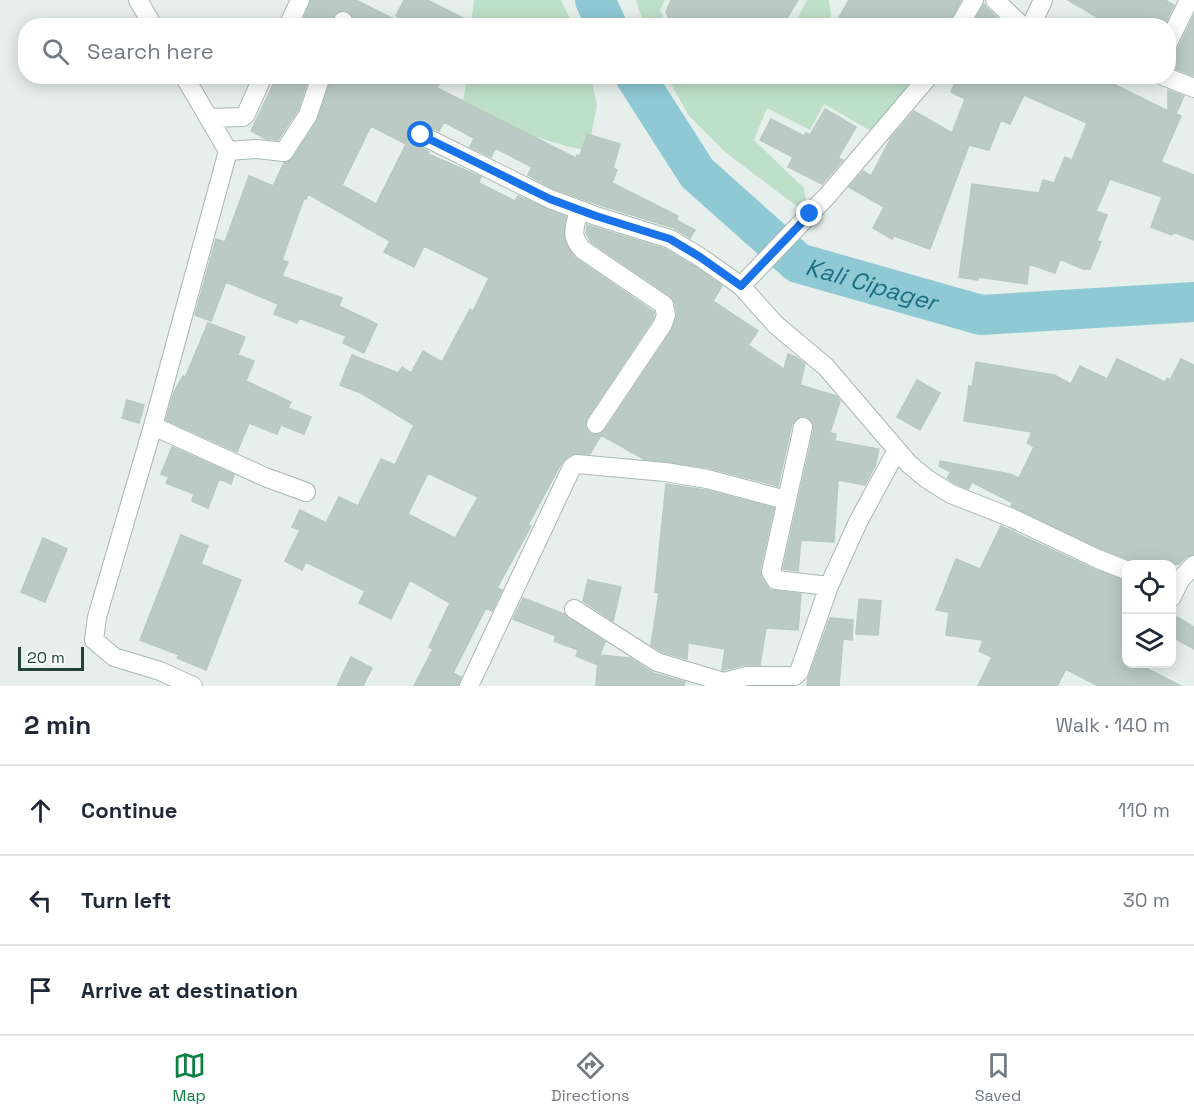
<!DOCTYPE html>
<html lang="en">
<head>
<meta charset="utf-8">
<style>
	:root { --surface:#fff; --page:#f6f6f7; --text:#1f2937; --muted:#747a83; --line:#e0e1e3; --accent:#0b8043 }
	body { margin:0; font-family:"Space Grotesk",sans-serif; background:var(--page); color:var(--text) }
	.controls { position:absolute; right:18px; bottom:18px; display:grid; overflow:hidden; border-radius:12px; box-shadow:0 3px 15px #0003 }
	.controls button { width:54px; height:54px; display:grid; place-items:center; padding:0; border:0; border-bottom:2px solid var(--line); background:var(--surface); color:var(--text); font:30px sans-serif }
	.scale { position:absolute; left:18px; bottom:15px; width:66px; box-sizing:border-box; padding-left:6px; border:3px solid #24423a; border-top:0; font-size:16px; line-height:21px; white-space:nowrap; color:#24423a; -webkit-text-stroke:4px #f7fbf9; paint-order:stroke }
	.stop { position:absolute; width:18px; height:18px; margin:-14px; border:4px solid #1a73e8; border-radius:50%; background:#fff }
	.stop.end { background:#1a73e8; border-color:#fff; box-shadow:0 2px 6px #0008 }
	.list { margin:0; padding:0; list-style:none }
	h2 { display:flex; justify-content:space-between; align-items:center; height:78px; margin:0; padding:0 24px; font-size:26px }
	h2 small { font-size:20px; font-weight:400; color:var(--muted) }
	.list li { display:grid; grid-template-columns:39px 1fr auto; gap:18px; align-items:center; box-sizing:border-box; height:90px; padding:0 24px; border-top:2px solid var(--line) }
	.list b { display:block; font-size:22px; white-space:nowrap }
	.list em { font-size:20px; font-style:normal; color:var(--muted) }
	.icon { flex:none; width:33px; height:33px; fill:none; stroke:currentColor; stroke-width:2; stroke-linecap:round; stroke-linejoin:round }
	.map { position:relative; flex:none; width:1194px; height:686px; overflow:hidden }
	.search { position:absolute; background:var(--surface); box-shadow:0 3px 15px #0003; left:18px; right:18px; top:18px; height:66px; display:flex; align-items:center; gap:15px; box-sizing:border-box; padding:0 21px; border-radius:24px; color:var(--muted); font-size:22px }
	.sheet { height:348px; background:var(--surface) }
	nav { display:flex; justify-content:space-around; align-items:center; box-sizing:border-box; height:84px; border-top:2px solid var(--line); background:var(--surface); font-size:16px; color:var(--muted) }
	nav a { display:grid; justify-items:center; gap:3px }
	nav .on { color:var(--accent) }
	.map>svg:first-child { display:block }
	.green { fill:#bfe0c8 }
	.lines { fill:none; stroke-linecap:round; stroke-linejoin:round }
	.river { stroke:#8ec9d4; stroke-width:40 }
	.building { fill:#bbcac4; stroke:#b8c9c2; stroke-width:1.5; fill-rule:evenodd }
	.street-casing { stroke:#a8b8b2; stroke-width:20 }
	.street { stroke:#fff; stroke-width:18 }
	.route { stroke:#1a73e8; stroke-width:8 }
	.labels { text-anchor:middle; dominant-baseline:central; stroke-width:6; stroke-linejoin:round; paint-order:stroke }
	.water-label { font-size:24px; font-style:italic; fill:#1c6f80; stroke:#f7fbf9 }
</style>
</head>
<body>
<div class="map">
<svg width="1194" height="686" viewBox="0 0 1194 686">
	<rect width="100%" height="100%" fill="#e6efeb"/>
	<path class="green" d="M474 0H561L573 25 471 26Z
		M636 0H665L660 10 667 25H644Z
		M807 0H829L831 15 827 25H794Z
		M897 76 915 84 871 131 824 104 810 130 767 108 754 140 804 188 807 207 799 208 725 152 689 116 667 77Z
		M467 77H591L597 105 588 151 566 146 517 131 463 101Z"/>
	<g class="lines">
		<g class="river">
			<path d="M595 0 607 26"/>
			<path id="s1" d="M635 76 697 173 798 263 981 315 1194 302"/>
		</g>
	</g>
	<path class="building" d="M311 0H356L408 26H354L353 17 345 10 334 14 331 26H301Z
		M404 0H427L479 26H416L396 16Z
		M671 0H798L782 26H759L745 18 741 26H672L666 12Z
		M849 0H961L948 26H834Z
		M1068 0H1165L1174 5 1164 26H1112Z
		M984 4 987 8 1005 26H972Z
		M1194 15V76L1168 66V61L1172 53 1178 48Z
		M277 76H309L298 110 278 140 266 139 251 131Z
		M332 76H443L437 88 576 158 577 155 580 156 587 134 620 144 613 168 617 170 612 183 678 216 676 220 695 230 690 238 674 228 600 205 554 189 528 175 532 167 495 148 491 157 470 147 474 138 444 122 439 131 425 125H415L410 135 412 142 429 152 428 154 481 177 479 183 515 201 518 196 566 217 564 239 574 257 654 312 653 319 587 418 586 428 590 434H600L605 430 672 330 677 313 675 303 670 296 591 242 586 233 587 225 665 249 694 266 722 286 713 301 758 331 748 345 784 369 788 354 796 357 805 364 800 385 836 396 840 401 830 433 836 434 835 441 879 449 875 466 865 485 838 480 834 542 801 540 798 571 783 569 814 429 813 423 806 416 799 417 792 424 778 486 709 468 644 459 601 435 590 454H572L562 462 528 525 531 526 497 588 502 590 492 611 486 608 453 673 461 677 458 686H414L433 649 429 647 450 603 410 580 391 619 359 603 365 591 306 562 302 570 285 561 300 530 292 527 300 510 326 523 339 497 358 506 381 459 395 465 414 425 361 393 340 385 352 355 398 373 402 367 411 373 423 351 442 362 470 309 473 311 489 278 424 246 414 267 384 252 390 241 308 194 306 199 304 198 282 260 288 262 282 276 342 298 339 306 377 324 364 353 343 343 346 336 299 318 297 323 274 314 278 304 226 282 211 321 195 315 216 239 225 242 249 176 273 186 284 163 293 158 317 121ZM371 126 406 144 376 204 342 185ZM428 473 478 497 455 538 408 514Z
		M958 76H1097L1168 111V90L1184 96 1176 114 1181 116 1161 162 1194 175V240L1173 232 1172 235 1151 227 1162 197 1110 179 1096 211 1107 215 1097 241 1101 242 1090 269H1083L1060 259 1055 273 1029 264 1027 284 978 277V280L959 277 972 184 1039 193 1043 180 1054 183 1065 157 1072 160 1087 123 1024 95 1010 124 1001 120 989 150 969 145 930 249 894 236 892 239 873 228 884 207 849 187 863 171 871 176 891 138 914 111 952 133 965 99 951 92Z
		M825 109 856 127 838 158 843 160 822 184 788 167 793 157 760 140 771 119 804 136 806 133 810 135Z
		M208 323 245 337 238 355 254 361 246 381 291 402 288 408 311 417 304 434 281 425 277 434 249 423 237 452 166 420 174 392 183 376 185 378Z
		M1117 359 1165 382 1167 378 1170 380 1181 359 1194 365V554L1186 557 1179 564H1136L1130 560 1102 549 1011 506 1013 503 972 482 968 489 956 484 947 478 951 472 939 466 940 461 1010 474 1019 478 1034 447 1027 443 1032 432 964 421 969 386 972 387 976 362 1054 375 1071 384 1080 366 1107 379Z
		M917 380 940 393 920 430 897 417Z
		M127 400 144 405 139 423 122 418Z
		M172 447 234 475 231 484 219 479 208 508 192 501 194 494 166 483 169 477 161 474Z
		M666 484 705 490 774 508 760 570 761 577 770 590 801 594 798 630 766 628 760 665H744L724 670H722L725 649 688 643 687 659 662 652 651 645 659 593 655 592Z
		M1001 526 1093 569 1126 581V663H1136L1181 686H1098L1066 669 1057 686H978L992 657 979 651 983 640 946 635 949 612 936 610 956 559 980 569Z
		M181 535 208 546 201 564 241 580 206 670 177 658 179 655 140 640Z
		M43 538 67 549 45 602 21 592Z
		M588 580 621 587 613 621 583 601Z
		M523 598 564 614 605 642 600 655 630 658 653 673 685 682 684 686H596L598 659 596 664 576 656 578 650 554 641 556 636 513 619Z
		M859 599 881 601 878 635 856 634Z
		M1177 617 1194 627V649L1172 637V628Z
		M830 618 853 620 852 640 843 639 839 686H807L808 679Z
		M351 657 372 668 363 686H337Z"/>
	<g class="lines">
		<defs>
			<path id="street" d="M138 0 153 26
				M995 0 1022 26
				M288 26 300 0
				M342 26 343 21
				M959 26 974 0
				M1031 26 1043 0
				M1168 43 1189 0
				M184 76 228 151 153 426 97 617 94 640 114 657 160 671 193 686
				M1163 76 1194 88
				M209 118 243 117 246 114 263 76
				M421 135 550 199 596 216 670 239 700 257 741 286 776 325 826 367 909 464 927 479 951 494 1012 518 1098 559 1126 570
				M228 151 257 149 284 152 308 115 321 76
				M579 210C575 228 569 235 583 250L664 305 666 315 663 324 596 424
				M741 286 828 195 929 76
				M153 426 265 477 306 492
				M803 427 771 572 776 580 829 586
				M1172 597 1180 580 1194 565
				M574 609 657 662 724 682 747 676H795L799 672 829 586 858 522 897 450
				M469 686 572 467 577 464 665 472 707 479 786 500"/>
		</defs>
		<use href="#street" class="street-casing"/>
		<use href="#street" class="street"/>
	</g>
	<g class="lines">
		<path class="route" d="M421 135 550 199 596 216 670 239 700 257 741 286 810 214"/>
	</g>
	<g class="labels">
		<g class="water-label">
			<text stroke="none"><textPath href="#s1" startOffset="327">Kali Cipager</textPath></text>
		</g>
	</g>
</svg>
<div class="controls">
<button><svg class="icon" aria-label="locate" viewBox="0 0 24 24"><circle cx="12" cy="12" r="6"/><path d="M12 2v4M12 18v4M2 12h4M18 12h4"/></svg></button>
<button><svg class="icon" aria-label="layers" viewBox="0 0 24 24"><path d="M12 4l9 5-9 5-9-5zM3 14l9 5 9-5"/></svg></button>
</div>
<div class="scale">20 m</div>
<div class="stop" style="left:421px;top:135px"></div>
<div class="stop end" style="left:810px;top:214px"></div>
<div class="search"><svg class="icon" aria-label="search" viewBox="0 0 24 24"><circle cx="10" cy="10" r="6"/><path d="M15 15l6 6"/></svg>Search here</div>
</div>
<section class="sheet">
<h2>2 min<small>Walk · 140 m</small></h2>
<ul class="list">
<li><svg class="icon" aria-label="ahead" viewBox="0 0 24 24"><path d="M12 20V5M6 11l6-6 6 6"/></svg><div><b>Continue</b></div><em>110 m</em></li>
<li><svg class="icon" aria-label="left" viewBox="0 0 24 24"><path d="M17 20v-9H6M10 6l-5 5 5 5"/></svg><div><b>Turn left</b></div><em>30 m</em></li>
<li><svg class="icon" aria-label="arrive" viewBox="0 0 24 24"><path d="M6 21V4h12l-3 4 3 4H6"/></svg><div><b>Arrive at destination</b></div></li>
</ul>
</section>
<nav>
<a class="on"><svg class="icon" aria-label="map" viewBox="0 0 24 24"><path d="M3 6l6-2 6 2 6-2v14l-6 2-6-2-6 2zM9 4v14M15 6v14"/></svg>Map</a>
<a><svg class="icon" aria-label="directions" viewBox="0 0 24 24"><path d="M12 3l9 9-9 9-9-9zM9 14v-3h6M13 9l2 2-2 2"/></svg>Directions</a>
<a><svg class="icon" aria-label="saved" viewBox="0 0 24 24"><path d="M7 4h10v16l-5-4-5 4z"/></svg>Saved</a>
</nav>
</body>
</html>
